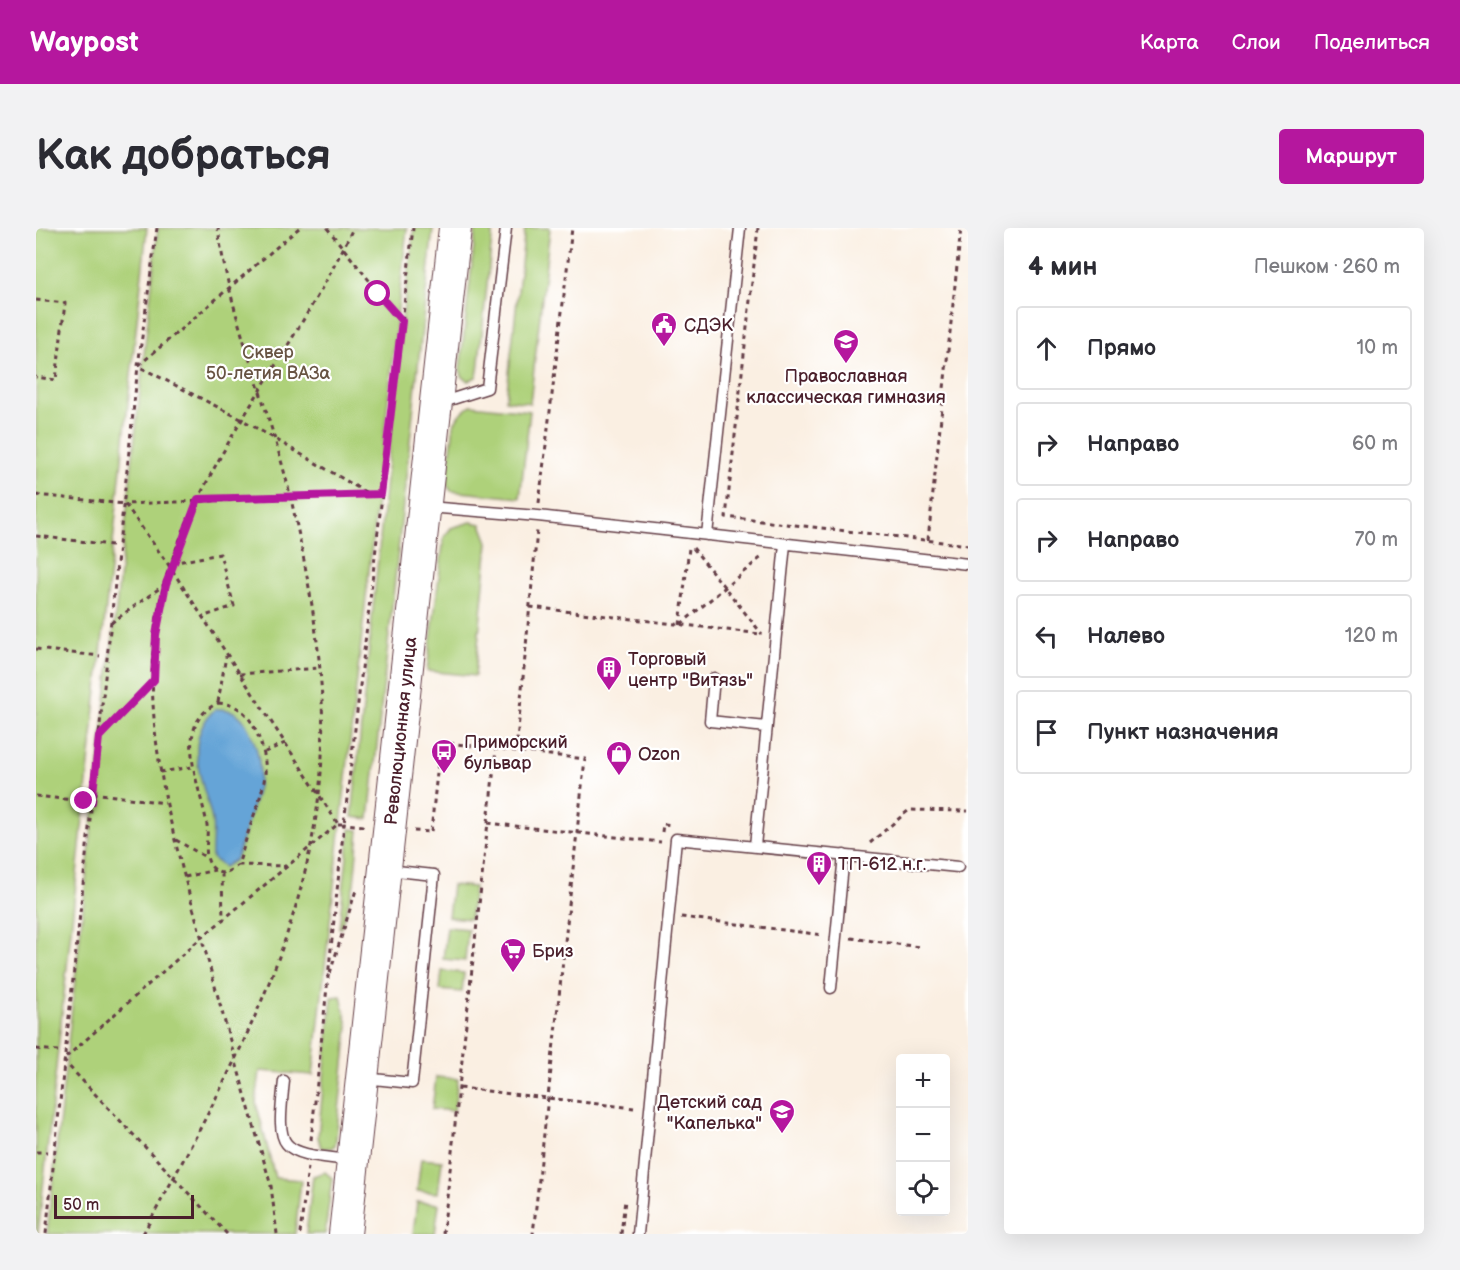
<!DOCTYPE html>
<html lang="ru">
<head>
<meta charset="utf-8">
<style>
	:root { --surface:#fff; --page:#f2f2f3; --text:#2b2b33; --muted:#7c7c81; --line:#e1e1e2; --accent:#b5179e }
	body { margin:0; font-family:"Balsamiq Sans",sans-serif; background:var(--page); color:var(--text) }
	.controls { position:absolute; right:18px; bottom:18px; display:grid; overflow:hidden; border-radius:6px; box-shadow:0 6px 24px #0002 }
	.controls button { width:54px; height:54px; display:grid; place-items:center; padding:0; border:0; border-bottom:2px solid var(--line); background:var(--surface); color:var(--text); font:30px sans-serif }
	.scale { position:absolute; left:18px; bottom:15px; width:140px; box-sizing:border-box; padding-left:6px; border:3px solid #4a1f2b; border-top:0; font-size:16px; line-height:21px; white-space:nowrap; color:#4a1f2b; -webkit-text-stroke:4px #fff; paint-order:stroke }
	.stop { position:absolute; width:18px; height:18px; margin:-14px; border:4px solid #b5179e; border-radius:50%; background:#fff }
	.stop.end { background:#b5179e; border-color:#fff; box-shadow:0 2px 6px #0008 }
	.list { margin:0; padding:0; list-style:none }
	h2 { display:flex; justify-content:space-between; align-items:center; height:78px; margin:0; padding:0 24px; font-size:26px }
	h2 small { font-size:20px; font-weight:400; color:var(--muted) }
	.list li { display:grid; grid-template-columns:39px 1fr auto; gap:18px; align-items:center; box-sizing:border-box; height:84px; margin:0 12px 12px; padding:0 12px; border:2px solid var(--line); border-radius:6px }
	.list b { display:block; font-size:22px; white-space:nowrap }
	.list em { font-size:20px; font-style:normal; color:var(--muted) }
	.icon { flex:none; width:33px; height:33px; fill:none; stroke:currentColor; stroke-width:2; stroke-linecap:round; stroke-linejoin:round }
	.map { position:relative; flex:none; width:932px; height:1006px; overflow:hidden; border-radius:6px }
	header { display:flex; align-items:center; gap:36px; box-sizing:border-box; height:84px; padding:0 30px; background:var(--accent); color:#fff }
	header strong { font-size:28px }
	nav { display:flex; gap:33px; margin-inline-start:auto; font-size:21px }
	.intro { display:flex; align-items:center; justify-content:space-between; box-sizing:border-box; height:144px; padding:0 36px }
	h1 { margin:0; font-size:42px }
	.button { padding:15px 27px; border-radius:6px; background:var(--accent); color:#fff; font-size:21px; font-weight:700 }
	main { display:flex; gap:36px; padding:0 36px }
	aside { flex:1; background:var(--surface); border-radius:6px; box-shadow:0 6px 24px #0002 }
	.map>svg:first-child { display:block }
	.green { fill:#aed17a; stroke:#7c7852; stroke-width:1.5 }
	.water { fill:#65a4d7; stroke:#586281; stroke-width:1.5 }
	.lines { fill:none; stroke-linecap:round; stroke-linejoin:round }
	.service-casing { stroke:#643e46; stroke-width:13 }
	.secondary-casing { stroke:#643e46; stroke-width:34 }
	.path { stroke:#643e46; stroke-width:3; stroke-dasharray:4.5 4.5; stroke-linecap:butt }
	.service { stroke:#fff; stroke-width:10 }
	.secondary { stroke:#fff; stroke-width:32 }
	.route { stroke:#b5179e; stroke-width:8 }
	.labels { text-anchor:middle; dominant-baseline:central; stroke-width:4.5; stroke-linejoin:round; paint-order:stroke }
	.poi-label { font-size:18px; fill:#4a1f2b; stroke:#fff; text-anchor:start }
	.park-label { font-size:18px; fill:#685443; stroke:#fff }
	.street-label { font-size:18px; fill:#4a1f2b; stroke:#fff }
</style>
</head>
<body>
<header>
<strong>Waypost</strong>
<nav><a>Карта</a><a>Слои</a><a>Поделиться</a></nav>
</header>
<div class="intro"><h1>Как добраться</h1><a class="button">Маршрут</a></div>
<main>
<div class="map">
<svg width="932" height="1006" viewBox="0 0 932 1006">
	<rect width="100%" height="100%" fill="#fff"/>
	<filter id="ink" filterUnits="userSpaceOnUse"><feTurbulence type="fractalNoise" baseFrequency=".0167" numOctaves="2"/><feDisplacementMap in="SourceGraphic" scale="12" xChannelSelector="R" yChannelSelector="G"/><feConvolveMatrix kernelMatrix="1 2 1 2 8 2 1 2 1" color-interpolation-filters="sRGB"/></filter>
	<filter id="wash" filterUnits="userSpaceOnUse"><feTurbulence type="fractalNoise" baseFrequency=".008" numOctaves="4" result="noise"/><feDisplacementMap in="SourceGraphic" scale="24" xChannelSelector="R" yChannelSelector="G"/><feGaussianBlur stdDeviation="1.35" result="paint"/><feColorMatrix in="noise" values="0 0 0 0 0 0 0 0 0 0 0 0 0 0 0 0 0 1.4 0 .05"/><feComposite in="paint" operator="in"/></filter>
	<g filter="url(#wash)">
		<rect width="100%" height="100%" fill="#faefe2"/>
		<path class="green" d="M0 0H111L2 1006H0Z
			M122 0H371L277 847 224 843 220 874 239 950 265 952 259 1006H11Z
			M378 0H397L333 591 316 589 366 93Z
			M440 0H457L442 143 440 149 432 153 426 148 424 141Z
			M489 0H514L494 175 470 172Z
			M435 177 494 183 484 270 415 263 411 257 418 196 423 187Z
			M435 294 445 296 452 314 439 448 391 443 408 309 415 300Z
			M314 601 323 602 318 656 305 700H303Z
			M416 657 438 659 434 691 412 689Z
			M411 699 432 701 429 733 407 731Z
			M406 743 428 745 426 764 404 762Z
			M305 768 312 798 300 911 299 917 295 920H285L282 909 296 769Z
			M400 849 422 851 418 883 396 881Z
			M385 931 406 933 402 965 381 963Z
			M289 944 296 950 289 1006H270L277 948Z
			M381 974 403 976 399 1006H377Z"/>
		<path class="water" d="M179 481C195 480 205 485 212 500 238 549 214 576 203 623L199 632 188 639 176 630C175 617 178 605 176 592 168 554 145 514 179 481Z"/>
	</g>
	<g filter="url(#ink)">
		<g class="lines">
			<defs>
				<path id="service" d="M404 175 451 160 470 0
					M392 279 502 288 932 336
					M671 307 704 0
					M678 450 674 493 730 499
					M719 618 749 316
					M795 760 808 627
					M328 850 376 855 398 647 351 642
					M248 853C240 925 243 924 313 932
					M602 1006 640 611 922 639"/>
				<path id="secondary" d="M309 1006 419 0"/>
			</defs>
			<use href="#service" class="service-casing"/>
			<use href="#secondary" class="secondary-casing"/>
			<path class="path" d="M263 0 102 138 205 191 331 265
				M291 0 365 92
				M722 0 690 289 932 317
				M0 72 29 75 20 152 0 149
				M0 267 89 276
				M503 275 536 0
				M0 308 76 317
				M892 312 925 0
				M657 320 726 406
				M136 335 184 326 198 378 166 389
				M494 379 725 406
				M75 395 128 357
				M645 396 728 327
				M644 397 653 320
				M0 421 64 428
				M204 446 284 440
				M182 474 190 428
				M182 475C200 476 210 483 218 499 237 538 229 555 216 593 211 607 207 622 202 637 194 643 186 649 178 641 165 630 173 611 171 597 165 559 134 497 182 475Z
				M63 509 118 452
				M480 523 501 303
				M229 524 249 515
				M124 544 156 539
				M57 565 129 575
				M0 568 56 574
				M452 595 625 614
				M302 596H308L377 0
				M378 603 395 604 404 514 549 531 497 1006
				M626 604 627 596 636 597
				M140 612 171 630
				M834 615 873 582 932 583
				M202 637 250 638
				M186 645 187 692
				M149 649 179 642
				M645 689 787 707
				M815 710 884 719
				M294 745 320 662
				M0 821 22 823
				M424 860 598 880
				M275 912 308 596 329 598
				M0 924H11
				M10 1006 102 138 121 0
				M107 1006C188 857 278 703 286 528 290 441 274 356 255 271 234 180 194 93 182 0
				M191 1006 27 832 165 710 302 596 134 339 89 276 345 266
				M241 1006 235 958C214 884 193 810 173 736 138 612 90 466 134 338 177 215 263 116 317 0
				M264 1006 272 939
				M407 1006 460 521
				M585 1006 589 972"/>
			<use href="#service" class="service"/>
			<use href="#secondary" class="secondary"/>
		</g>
	</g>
	<g class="lines" filter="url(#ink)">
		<path class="route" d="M48 573 56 574 63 509 118 452 120 407 130 356 162 271 345 266 366 93 342 66"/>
	</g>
	<defs>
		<symbol id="civic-pin" viewBox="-11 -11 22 30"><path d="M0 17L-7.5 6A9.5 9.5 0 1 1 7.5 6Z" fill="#b5179e" stroke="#fff"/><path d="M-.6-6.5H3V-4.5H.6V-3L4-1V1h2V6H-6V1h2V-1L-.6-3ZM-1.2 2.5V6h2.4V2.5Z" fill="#fff"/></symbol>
		<symbol id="school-pin" viewBox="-11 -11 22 30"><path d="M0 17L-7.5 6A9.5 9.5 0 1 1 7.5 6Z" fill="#b5179e" stroke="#fff"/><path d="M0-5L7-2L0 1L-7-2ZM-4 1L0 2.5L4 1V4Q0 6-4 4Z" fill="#fff"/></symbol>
		<symbol id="building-pin" viewBox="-11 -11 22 30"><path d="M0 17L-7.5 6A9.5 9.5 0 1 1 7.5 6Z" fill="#b5179e" stroke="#fff"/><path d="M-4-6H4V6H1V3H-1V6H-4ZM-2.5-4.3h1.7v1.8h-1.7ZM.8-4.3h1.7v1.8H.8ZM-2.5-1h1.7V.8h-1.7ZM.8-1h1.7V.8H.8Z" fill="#fff"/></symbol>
		<symbol id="bus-pin" viewBox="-11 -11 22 30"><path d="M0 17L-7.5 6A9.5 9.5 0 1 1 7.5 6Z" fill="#b5179e" stroke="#fff"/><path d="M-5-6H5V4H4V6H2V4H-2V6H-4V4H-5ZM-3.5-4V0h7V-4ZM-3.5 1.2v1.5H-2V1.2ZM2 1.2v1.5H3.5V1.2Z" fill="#fff"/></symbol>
		<symbol id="shop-pin" viewBox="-11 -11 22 30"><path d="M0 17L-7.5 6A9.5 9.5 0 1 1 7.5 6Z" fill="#b5179e" stroke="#fff"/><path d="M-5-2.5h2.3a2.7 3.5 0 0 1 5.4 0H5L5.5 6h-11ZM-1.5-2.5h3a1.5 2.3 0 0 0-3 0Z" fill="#fff"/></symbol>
		<symbol id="supermarket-pin" viewBox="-11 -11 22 30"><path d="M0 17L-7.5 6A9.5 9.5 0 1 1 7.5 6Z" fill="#b5179e" stroke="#fff"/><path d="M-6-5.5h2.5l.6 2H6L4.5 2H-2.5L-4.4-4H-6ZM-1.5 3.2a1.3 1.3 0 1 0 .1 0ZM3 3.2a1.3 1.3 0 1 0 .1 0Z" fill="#fff"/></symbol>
	</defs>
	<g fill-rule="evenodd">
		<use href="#civic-pin" x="613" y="82" width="30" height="40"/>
		<use href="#school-pin" x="795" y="99" width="30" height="40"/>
		<use href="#building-pin" x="558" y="426" width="30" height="40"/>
		<use href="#bus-pin" x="393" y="509" width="30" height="40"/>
		<use href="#shop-pin" x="568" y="511" width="30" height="40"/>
		<use href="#building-pin" x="768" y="621" width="30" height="40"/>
		<use href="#supermarket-pin" x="462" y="708" width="30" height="40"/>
		<use href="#school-pin" x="731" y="869" width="30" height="40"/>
	</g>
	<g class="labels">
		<g class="poi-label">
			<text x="648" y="97">СДЭК</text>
			<text x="810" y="148" text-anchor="middle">Православная<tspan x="810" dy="21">классическая гимназия</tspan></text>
			<text x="592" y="431">Торговый<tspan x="592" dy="21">центр "Витязь"</tspan></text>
			<text x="428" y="514">Приморский<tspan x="428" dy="21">бульвар</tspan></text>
			<text x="602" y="526">Ozon</text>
			<text x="802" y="636">ТП-612 н.г.</text>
			<text x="496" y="723">Бриз</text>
			<text x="726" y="874" text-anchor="end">Детский сад<tspan x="726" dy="21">"Капелька"</tspan></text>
		</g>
		<g class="park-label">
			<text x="232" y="124">Сквер<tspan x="232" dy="21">50-летия ВАЗа</tspan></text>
		</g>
		<g class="street-label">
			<text transform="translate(365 503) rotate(-84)">Революционная улица</text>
		</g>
	</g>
</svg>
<div class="controls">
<button>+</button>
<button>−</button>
<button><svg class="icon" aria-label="locate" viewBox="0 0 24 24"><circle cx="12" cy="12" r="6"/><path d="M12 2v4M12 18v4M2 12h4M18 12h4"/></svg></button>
</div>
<div class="scale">50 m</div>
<div class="stop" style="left:342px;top:66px"></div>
<div class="stop end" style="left:48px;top:573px"></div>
</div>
<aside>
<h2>4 мин<small>Пешком · 260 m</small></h2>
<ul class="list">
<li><svg class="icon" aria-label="ahead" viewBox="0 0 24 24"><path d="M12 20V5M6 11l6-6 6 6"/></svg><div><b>Прямо</b></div><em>10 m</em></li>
<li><svg class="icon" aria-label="right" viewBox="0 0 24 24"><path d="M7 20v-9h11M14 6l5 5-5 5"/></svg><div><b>Направо</b></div><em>60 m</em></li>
<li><svg class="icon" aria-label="right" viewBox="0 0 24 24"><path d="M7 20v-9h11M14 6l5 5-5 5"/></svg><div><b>Направо</b></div><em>70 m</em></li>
<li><svg class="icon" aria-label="left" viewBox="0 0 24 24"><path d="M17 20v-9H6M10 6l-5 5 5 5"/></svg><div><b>Налево</b></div><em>120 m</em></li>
<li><svg class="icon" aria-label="arrive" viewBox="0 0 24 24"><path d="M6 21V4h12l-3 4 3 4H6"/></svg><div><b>Пункт назначения</b></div></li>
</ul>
</aside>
</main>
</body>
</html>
